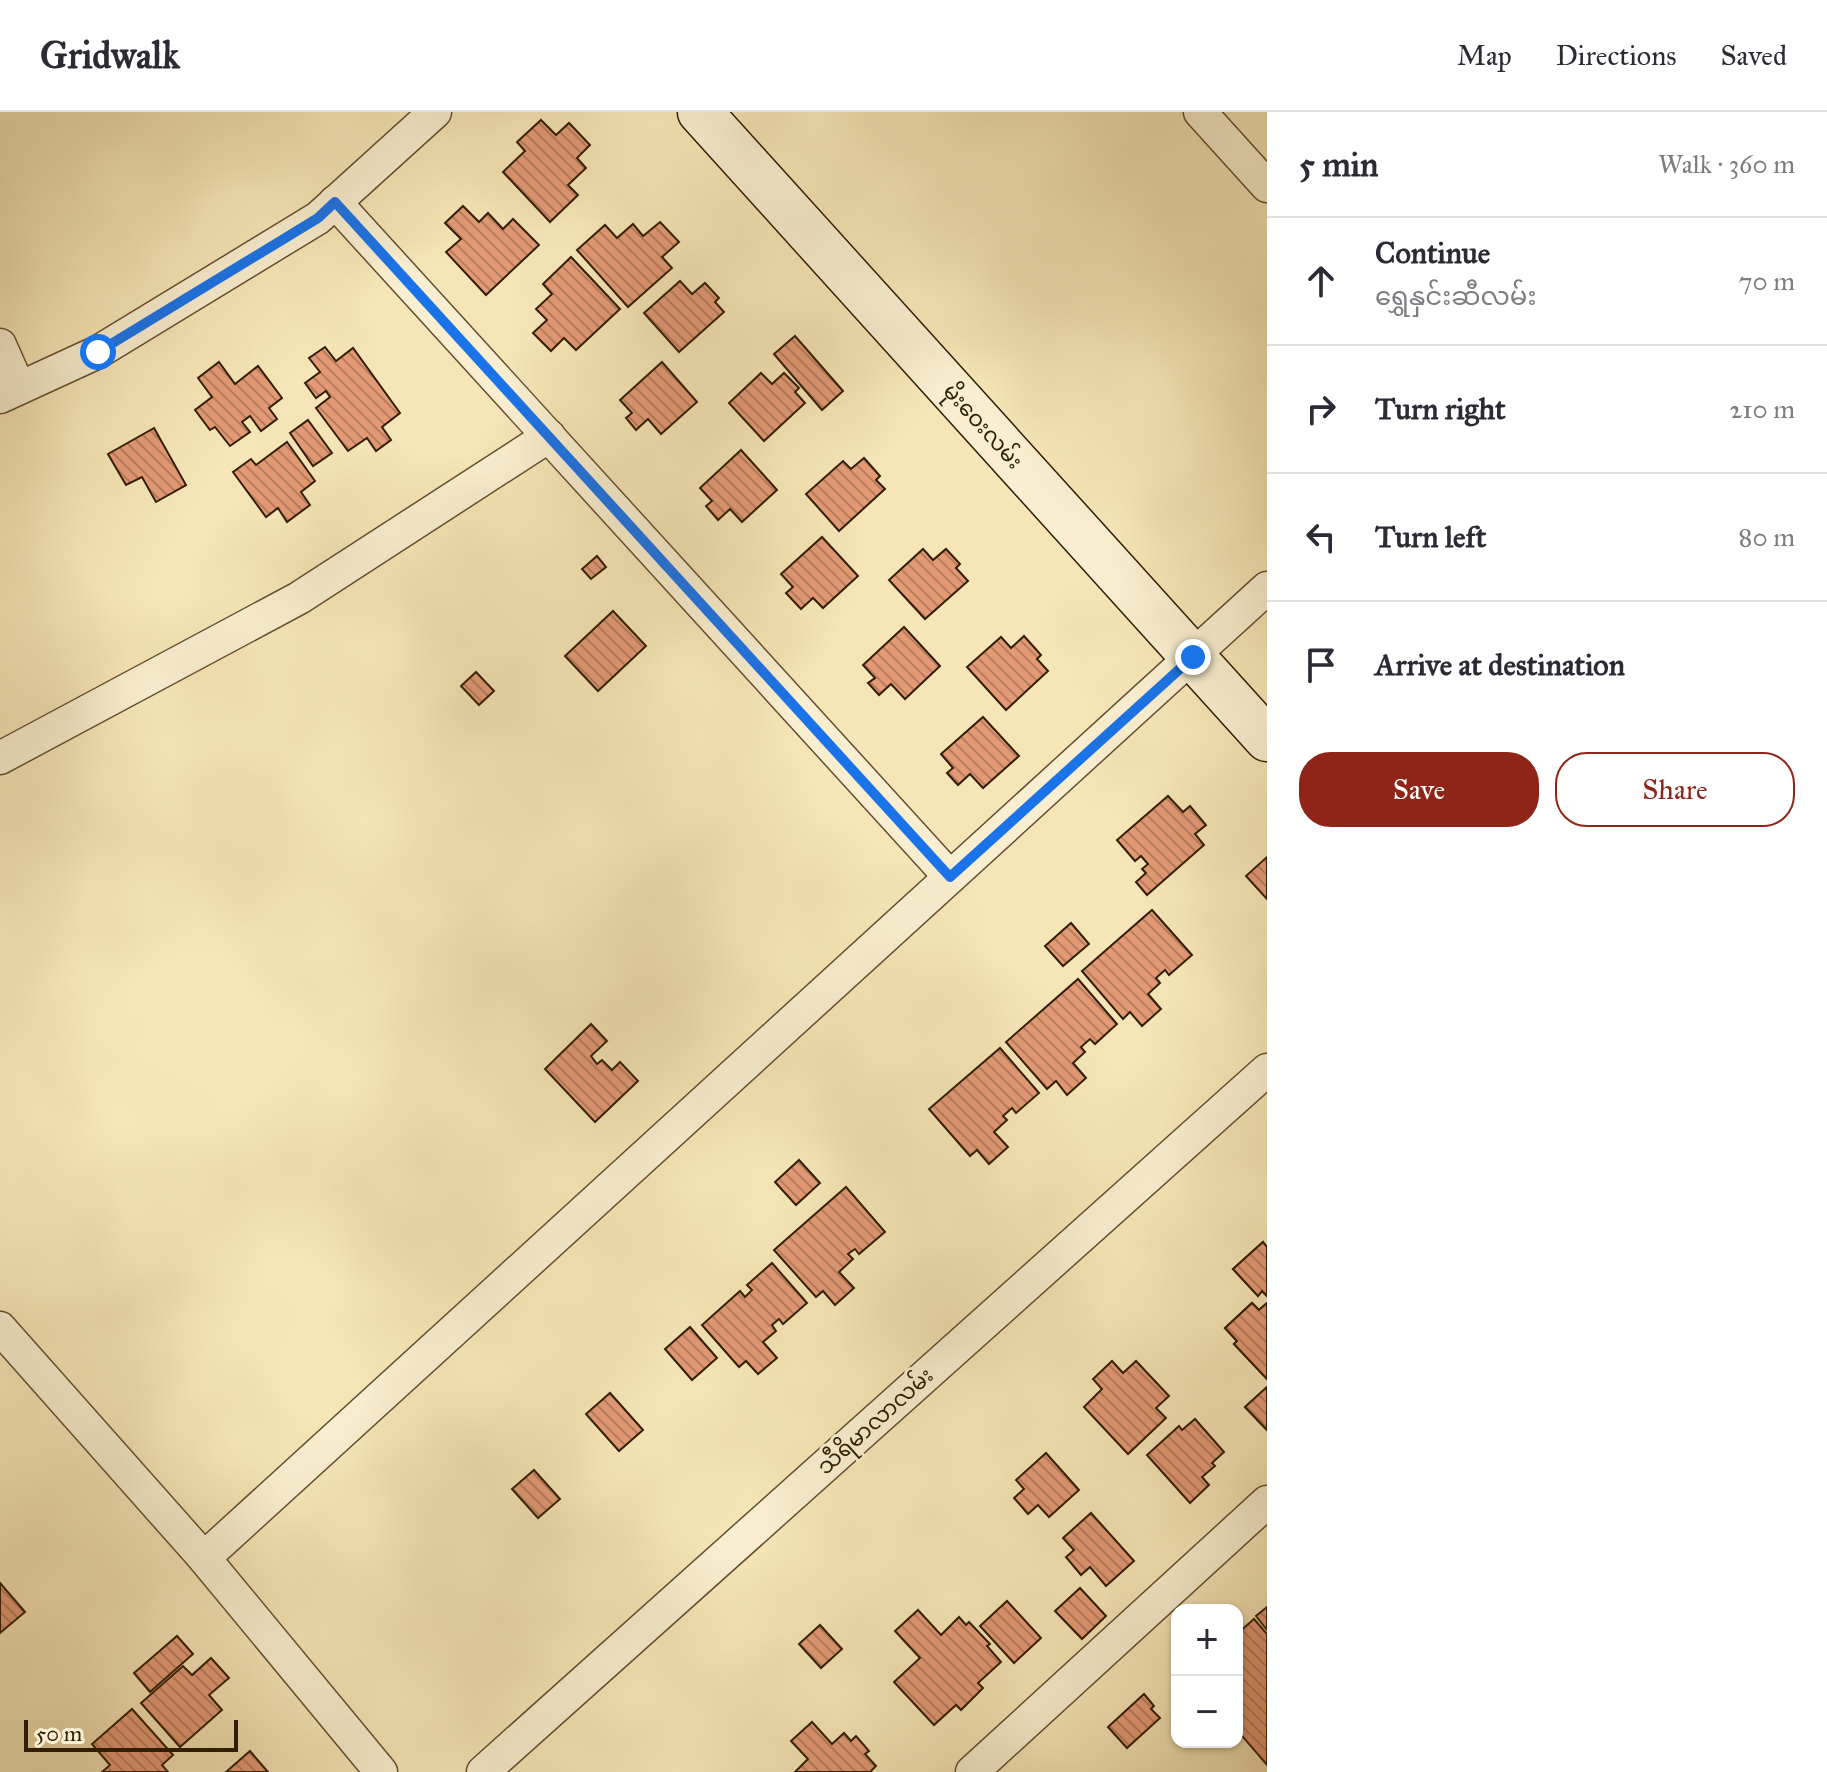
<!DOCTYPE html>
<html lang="en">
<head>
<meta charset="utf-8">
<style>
  body { margin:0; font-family:"IM FELL Great Primer","Noto Sans Myanmar",serif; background:#f7f7f7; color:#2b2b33 }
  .controls { position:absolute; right:24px; bottom:24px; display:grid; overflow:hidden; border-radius:16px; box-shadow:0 2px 6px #0004 }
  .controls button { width:72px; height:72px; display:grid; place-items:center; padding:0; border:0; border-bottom:2px solid #e1e1e2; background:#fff; color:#2b2b33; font:40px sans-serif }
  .scale { position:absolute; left:24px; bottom:20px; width:214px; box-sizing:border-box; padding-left:8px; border:4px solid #321d05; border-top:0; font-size:22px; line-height:28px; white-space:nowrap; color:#321d05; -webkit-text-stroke:6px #f9efd0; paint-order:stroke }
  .stop { position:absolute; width:24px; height:24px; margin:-18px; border:6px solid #1a73e8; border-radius:50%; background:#fff }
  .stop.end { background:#1a73e8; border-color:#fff; box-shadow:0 2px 8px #0008 }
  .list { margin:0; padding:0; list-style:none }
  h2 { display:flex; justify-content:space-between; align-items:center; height:104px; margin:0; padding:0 32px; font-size:34px }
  h2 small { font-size:26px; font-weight:400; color:#7c7c81 }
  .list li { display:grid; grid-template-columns:52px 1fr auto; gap:24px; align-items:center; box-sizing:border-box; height:128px; padding:0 32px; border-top:2px solid #e1e1e2 }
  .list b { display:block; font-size:30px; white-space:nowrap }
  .list p { margin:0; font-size:26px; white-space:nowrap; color:#7c7c81 }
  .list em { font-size:26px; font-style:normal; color:#7c7c81 }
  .actions { display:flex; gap:16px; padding:24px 32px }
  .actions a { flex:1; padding:18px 0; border:2px solid #8f2418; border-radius:32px; text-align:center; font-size:28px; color:#8f2418 }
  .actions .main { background:#8f2418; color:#fff }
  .icon { flex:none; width:44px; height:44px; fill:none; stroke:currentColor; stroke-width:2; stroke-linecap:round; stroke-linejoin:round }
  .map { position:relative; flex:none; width:1267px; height:1660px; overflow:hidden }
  header { display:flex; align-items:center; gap:48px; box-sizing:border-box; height:112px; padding:0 40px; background:#fff; border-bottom:2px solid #e1e1e2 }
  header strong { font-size:38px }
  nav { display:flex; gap:44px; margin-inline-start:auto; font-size:28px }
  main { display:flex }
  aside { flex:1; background:#fff }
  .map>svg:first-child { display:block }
  .building { fill:url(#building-back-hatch); stroke:#321d05; stroke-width:2 }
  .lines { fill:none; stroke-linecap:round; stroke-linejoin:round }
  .street-casing { stroke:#634f32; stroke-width:35 }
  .secondary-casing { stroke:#321d05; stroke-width:47 }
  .street { stroke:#f9efd0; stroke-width:32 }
  .secondary { stroke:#f9efd0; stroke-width:44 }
  .route { stroke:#1a73e8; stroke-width:10 }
  .labels { text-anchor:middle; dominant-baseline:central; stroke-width:6; stroke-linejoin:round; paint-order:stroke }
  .street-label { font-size:22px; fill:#321d05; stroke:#f9efd0 }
</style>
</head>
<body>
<header>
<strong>Gridwalk</strong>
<nav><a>Map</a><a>Directions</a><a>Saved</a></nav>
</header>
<main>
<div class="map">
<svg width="1267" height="1660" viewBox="0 0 1267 1660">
  <defs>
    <pattern id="building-back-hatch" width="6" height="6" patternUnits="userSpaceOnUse" patternTransform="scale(2)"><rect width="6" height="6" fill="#e39a75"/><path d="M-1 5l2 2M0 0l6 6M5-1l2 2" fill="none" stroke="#b97d5e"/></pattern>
  </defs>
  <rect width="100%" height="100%" fill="#f6e6b7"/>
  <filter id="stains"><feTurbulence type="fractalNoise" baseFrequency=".0025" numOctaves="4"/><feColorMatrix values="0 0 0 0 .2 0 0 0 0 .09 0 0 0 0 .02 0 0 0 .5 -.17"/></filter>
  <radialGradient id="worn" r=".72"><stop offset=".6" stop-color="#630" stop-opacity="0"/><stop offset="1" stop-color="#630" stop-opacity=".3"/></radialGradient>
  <g class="building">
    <path d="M541 8 556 23 569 11 590 33 577 46 586 56 568 73 578 83 550 110 503 60 525 39 517 30Z"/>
    <path d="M463 94 479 110 488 101 503 117 513 107 539 133 486 183 446 140 461 127 445 111Z"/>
    <path d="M660 110 679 130 662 145 672 156 628 195 577 138 605 113 617 126 633 112 643 124Z"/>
    <path d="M571 145 620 197 576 238 564 226 551 239 533 221 547 208 536 197 552 182 543 172Z"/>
    <path d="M680 169 692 182 705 171 719 186 715 190 724 200 679 240 644 201Z"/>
    <path d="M795 224 843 279 822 298 774 242Z"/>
    <path d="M325 235 336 249 353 236 400 301 382 315 391 328 376 339 367 326 348 339 316 296 330 285 326 279 316 286 305 271 320 260 309 246Z"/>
    <path d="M219 250 235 272 258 254 282 286 269 296 277 307 261 319 250 304 242 310 250 320 230 334 215 315 210 318 195 298 212 285 198 266Z"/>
    <path d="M662 250 697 290 661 322 648 307 636 318 626 306 632 301 620 288Z"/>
    <path d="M761 261 772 272 784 261 799 276 795 280 805 291 764 329 729 291Z"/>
    <path d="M308 308 332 341 313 354 290 321Z"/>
    <path d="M154 316 186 373 156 390 142 365 126 373 108 342Z"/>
    <path d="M287 330 315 369 301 380 310 393 287 410 278 396 266 405 233 360 251 347 256 353Z"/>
    <path d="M741 338 777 378 742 410 730 397 718 408 706 394 712 389 700 376Z"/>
    <path d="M864 346 880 364 876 368 885 377 839 419 806 382 843 349 851 357Z"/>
    <path d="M822 425 858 464 823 496 813 486 801 497 786 481 793 475 781 462Z"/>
    <path d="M923 437 933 448 946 437 960 452 956 456 968 469 925 507 889 468Z"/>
    <path d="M597 444 606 455 591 467 582 457Z"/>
    <path d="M613 499 646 534 598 579 565 544Z"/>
    <path d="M904 515 940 554 905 587 891 572 879 583 868 571 875 566 863 553Z"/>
    <path d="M1024 524 1041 543 1037 547 1048 559 1006 598 967 555 1001 525 1011 536Z"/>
    <path d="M476 560 494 579 479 593 461 574Z"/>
    <path d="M983 605 1019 644 983 676 970 662 958 673 947 661 953 656 941 642Z"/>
    <path d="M1168 684 1183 700 1190 694 1206 713 1195 722 1204 733 1147 783 1136 770 1146 761 1142 757 1148 752 1141 744 1135 749 1117 728Z"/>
    <path d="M1267 745V787L1246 764Z"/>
    <path d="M1152 798 1192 843 1169 863 1165 858 1156 866 1160 871 1148 882 1161 897 1142 914 1130 900 1123 907 1082 859Z"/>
    <path d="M1071 811 1089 832 1063 854 1045 834Z"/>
    <path d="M1078 867 1117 912 1095 932 1090 927 1081 935 1085 940 1073 951 1086 966 1067 983 1056 969 1047 977 1006 930Z"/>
    <path d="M591 912 607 929 591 944 597 952 602 948 612 958 620 950 638 969 595 1010 545 957Z"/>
    <path d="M1000 936 1039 981 1016 1001 1012 996 1003 1004 1007 1008 994 1020 1008 1035 989 1052 977 1038 970 1044 929 997Z"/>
    <path d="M799 1048 820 1071 796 1093 775 1070Z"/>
    <path d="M846 1075 885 1120 859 1142 855 1137 848 1142 853 1147 839 1160 854 1176 835 1193 823 1179 816 1185 774 1138Z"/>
    <path d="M1263 1130 1267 1135V1184L1262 1179 1258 1184 1233 1157Z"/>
    <path d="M1263 1130 1267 1135V1184L1262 1179 1258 1184 1233 1157Z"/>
    <path d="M772 1151 807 1191 783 1212 779 1207 772 1213 776 1219 763 1230 777 1246 758 1262 746 1249 739 1255 702 1213 740 1179 745 1185 752 1178 747 1173Z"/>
    <path d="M1252 1191 1259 1198 1267 1191V1267L1234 1232 1237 1229 1225 1216Z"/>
    <path d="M1252 1191 1259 1198 1267 1191V1267L1234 1232 1237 1229 1225 1216Z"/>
    <path d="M690 1215 717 1246 692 1268 665 1237Z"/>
    <path d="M1112 1249 1123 1261 1136 1249 1169 1284 1156 1296 1166 1306 1128 1342 1084 1295 1102 1277 1093 1267Z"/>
    <path d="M1267 1275V1318L1245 1295Z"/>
    <path d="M1267 1275V1318L1245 1295Z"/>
    <path d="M610 1281 643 1318 619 1339 586 1302Z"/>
    <path d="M1195 1307 1224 1340 1212 1351 1215 1354 1202 1365 1209 1373 1190 1391 1147 1343 1179 1314 1182 1318Z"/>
    <path d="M1046 1341 1079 1378 1049 1405 1038 1393 1028 1402 1014 1386 1024 1377 1016 1368Z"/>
    <path d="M534 1358 560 1387 538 1406 512 1377Z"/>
    <path d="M1091 1401 1134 1449 1106 1474 1090 1455 1081 1463 1066 1445 1074 1438 1063 1426Z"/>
    <path d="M0 1471 25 1500 0 1521Z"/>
    <path d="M1080 1476 1106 1504 1082 1527 1055 1499Z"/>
    <path d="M1007 1489 1041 1526 1014 1551 980 1514Z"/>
    <path d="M1267 1495V1518L1256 1504Z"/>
    <path d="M918 1498 941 1523 959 1505 966 1513 969 1510 990 1532 987 1534 1001 1550 978 1571 983 1576 961 1598 956 1593 934 1613 894 1570 920 1546 895 1519Z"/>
    <path d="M1254 1507 1267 1522V1653L1237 1618V1522Z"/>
    <path d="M820 1513 842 1537 821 1556 799 1532Z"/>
    <path d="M177 1524 193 1542 150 1580 134 1561Z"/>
    <path d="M211 1546 229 1566 209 1583 222 1598 180 1635 141 1591 183 1554 192 1563Z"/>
    <path d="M1144 1582 1154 1594 1151 1597 1160 1606 1127 1636 1108 1615Z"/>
    <path d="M132 1597 173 1643 162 1653 168 1660H102L110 1653 92 1632Z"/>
    <path d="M812 1610 832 1632 844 1621 851 1629 856 1624 869 1639 865 1642 876 1654 870 1660H795L808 1647 791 1629Z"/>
    <path d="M250 1639 268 1660H226Z"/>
  </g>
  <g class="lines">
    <g class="street-casing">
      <g id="street">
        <path d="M1200 0 1267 74"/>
        <path d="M335 90 950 765"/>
        <path d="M0 233 19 276"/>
        <path d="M0 285 98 240 318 106 435 0"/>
        <path d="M0 646 299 486 549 324"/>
        <path d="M0 1216 204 1446 381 1660"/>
        <path d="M204 1446 1267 476"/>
        <path d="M483 1660 1267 958"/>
        <path d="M972 1660 1267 1390"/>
      </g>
    </g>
    <g class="secondary-casing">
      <path id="secondary" d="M700 0 1267 627"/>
    </g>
    <use href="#street" class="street"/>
    <use href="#secondary" class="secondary"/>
  </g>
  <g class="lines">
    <path class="route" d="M98 240 318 106 335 90 950 765 1193 545"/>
  </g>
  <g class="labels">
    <g class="street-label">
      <text transform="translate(983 314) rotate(48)">မိုးဝေးလမ်း</text>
      <text transform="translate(875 1309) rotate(-42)">သီရိမာလာလမ်း</text>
    </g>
  </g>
  <rect width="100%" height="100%" filter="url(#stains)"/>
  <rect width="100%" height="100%" fill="url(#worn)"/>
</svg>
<div class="controls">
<button>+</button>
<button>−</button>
</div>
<div class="scale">50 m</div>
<div class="stop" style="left:98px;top:240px"></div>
<div class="stop end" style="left:1193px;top:545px"></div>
</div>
<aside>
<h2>5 min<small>Walk · 360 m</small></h2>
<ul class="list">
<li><svg class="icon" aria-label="ahead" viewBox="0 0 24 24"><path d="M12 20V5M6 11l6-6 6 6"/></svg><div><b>Continue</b><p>ရွှေနှင်းဆီလမ်း</p></div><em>70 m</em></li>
<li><svg class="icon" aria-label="right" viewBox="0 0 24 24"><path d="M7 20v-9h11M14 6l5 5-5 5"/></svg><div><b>Turn right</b></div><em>210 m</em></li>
<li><svg class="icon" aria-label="left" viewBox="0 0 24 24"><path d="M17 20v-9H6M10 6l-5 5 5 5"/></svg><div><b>Turn left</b></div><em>80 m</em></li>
<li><svg class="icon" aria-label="arrive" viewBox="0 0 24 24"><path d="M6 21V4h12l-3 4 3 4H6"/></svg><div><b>Arrive at destination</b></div></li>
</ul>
<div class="actions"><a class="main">Save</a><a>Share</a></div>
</aside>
</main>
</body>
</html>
